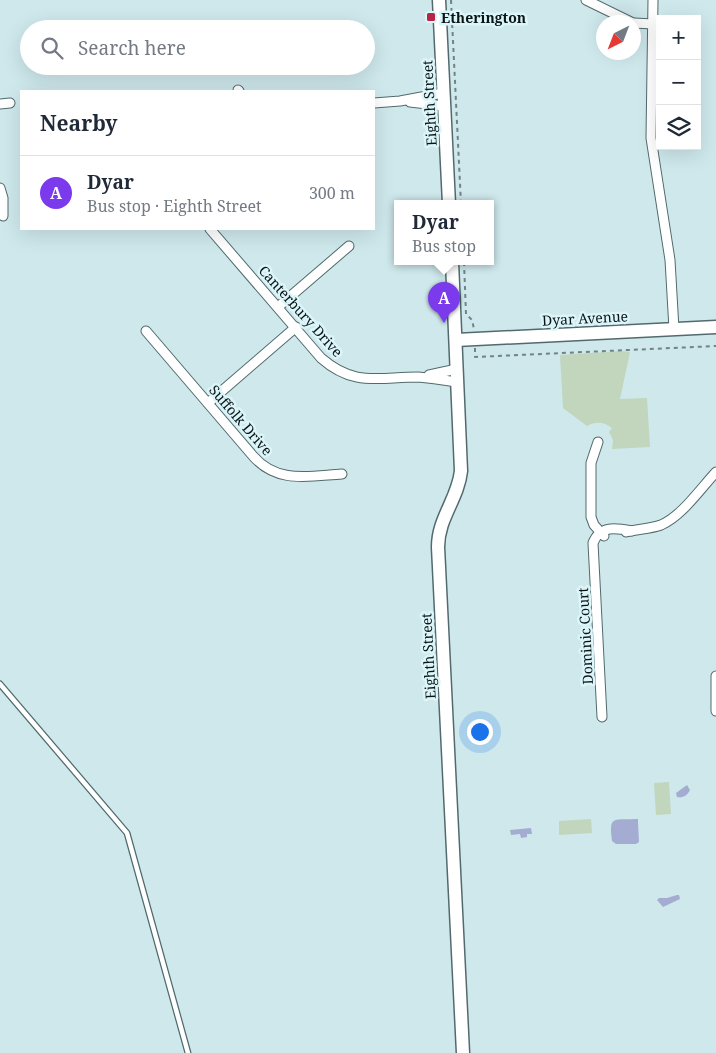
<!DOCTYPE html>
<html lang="en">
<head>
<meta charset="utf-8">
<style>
  body { margin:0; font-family:"Noto Serif",serif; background:#f6f6f7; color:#1f2937 }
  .controls { position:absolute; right:15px; top:15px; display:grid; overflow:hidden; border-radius:0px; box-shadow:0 5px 20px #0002 }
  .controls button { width:45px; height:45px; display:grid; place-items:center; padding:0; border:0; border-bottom:1px solid #e0e1e3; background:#fff; color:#1f2937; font:25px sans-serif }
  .compass { position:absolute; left:596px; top:15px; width:45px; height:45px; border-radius:50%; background:#fff; box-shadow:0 5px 20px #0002; rotate:222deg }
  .you { position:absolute; left:479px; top:731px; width:18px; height:18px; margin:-12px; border:4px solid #fff; border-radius:50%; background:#1a73e8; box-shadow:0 0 0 8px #1a73e833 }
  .badge { display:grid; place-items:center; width:32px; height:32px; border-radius:50%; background:#7c3aed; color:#fff; font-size:16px; font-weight:700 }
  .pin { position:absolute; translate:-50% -41px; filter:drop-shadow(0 1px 2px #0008) }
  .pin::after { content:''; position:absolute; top:26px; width:18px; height:15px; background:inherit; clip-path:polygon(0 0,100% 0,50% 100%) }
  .popup { position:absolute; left:394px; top:200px; width:100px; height:65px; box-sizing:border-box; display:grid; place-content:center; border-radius:0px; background:#fff; filter:drop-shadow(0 1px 4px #0005); font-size:16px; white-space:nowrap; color:#747a83 }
  .popup b { font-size:19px; color:#1f2937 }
  .popup::after { content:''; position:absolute; left:50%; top:100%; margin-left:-10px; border:10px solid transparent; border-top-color:#fff }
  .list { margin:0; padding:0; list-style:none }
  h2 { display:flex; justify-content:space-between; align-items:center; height:65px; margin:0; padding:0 20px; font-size:21px }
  h2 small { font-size:16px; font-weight:400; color:#747a83 }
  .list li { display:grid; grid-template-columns:32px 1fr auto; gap:15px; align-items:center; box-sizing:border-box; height:75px; padding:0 20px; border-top:1px solid #e0e1e3 }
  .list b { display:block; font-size:19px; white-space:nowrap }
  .list p { margin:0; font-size:16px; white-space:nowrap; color:#747a83 }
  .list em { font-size:16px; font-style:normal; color:#747a83 }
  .icon { flex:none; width:28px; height:28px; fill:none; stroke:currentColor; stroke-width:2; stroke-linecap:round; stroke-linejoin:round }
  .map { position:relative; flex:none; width:716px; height:1053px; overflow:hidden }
  .search { position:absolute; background:#fff; box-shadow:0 5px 20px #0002; left:20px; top:20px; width:355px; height:55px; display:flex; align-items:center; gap:12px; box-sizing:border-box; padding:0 18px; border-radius:28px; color:#747a83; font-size:19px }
  .panel { position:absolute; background:#fff; box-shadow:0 5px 20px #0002; left:20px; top:90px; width:355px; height:140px; border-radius:0px }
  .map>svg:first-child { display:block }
  .green { fill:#c1d6bc }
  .water { fill:#a4add1 }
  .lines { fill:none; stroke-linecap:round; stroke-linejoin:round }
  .lane-casing { stroke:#526a6d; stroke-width:7 }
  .street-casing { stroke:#526a6d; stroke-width:11 }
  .secondary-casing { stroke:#526a6d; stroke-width:15 }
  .path { stroke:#718386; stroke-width:2; stroke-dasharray:4 4; stroke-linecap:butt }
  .lane { stroke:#fff; stroke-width:4.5 }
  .street { stroke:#fff; stroke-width:9 }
  .secondary { stroke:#fff; stroke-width:12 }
  .poi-dot { fill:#b62545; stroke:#dbf5f9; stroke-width:2 }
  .labels { text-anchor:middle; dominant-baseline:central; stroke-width:5; stroke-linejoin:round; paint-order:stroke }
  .poi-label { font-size:14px; font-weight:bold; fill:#0b1516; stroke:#dbf5f9; text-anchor:start }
  .street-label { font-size:14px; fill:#0b1516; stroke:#dbf5f9 }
</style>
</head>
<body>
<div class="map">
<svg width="716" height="1053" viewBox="0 0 716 1053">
  <rect width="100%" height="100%" fill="#cee8ec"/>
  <g class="green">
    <path d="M622 351 630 352 620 399 647 398 650 447 612 449 613 440 609 432 612 428C604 422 596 421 587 426L563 408 560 355Z"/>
    <path d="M669 782 671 814 656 815 654 783Z"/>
    <path d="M591 819 592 833 559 835V821Z"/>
  </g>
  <g class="water">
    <path d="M687 785 690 790C687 796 683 798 677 797L676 793Z"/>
    <path d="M635 819H638V822L639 842 636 844H616L612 841C609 816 612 820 635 819Z"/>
    <path d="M531 828 532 834H527V837L521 838 520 834 511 835 510 830Z"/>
    <path d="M677 895H679L680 899 663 907 657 900 659 898H667Z"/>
  </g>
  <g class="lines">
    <g class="lane-casing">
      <path id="lane" d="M0 684 127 833 188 1053"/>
    </g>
    <g class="street-casing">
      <g id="street">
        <path d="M586 0 631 22"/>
        <path d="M653 0 651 138 670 260 674 329"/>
        <path d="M634 23 653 24"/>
        <path d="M238 90 239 91"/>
        <path d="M410 102 444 106"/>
        <path d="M374 103 400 101 443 93"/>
        <path d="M0 104 10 103"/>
        <path d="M0 188 3 198V216"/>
        <path d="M210 229 321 358C354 387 378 377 418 377 431 378 444 380 457 382"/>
        <path d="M278 307 349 246"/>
        <path d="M146 331 253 456C277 484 309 476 342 474"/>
        <path d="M429 375 457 369"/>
        <path d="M208 403 296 327"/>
        <path d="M598 442 591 463V517L594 525 604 536"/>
        <path d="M626 532C638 529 650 529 661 525 682 516 701 488 716 472"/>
        <path d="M716 711V676"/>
        <path d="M602 717 593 543C600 525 616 528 632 531"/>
      </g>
    </g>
    <g class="secondary-casing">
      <g id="secondary">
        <path d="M439 0 449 204"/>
        <path d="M452 262 461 471C458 499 438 518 438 547L463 1053"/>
        <path d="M456 340 716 327"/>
      </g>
    </g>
    <g class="path">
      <path d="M451 0 461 204"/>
      <path d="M464 262 466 314 472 320 474 329"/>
      <path d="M475 348V357L716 346"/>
    </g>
    <use href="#lane" class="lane"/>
    <use href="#street" class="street"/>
    <use href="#secondary" class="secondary"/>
  </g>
  <rect class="poi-dot" x="426" y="12" width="10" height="10" rx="2.5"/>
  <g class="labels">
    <g class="poi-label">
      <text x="441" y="17">Etherington</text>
    </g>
    <g class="street-label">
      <text transform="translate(429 103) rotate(-93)">Eighth Street</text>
      <text transform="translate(301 311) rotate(48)">Canterbury Drive</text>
      <text transform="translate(585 318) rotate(-3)">Dyar Avenue</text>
      <text transform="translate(241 420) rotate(49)">Suffolk Drive</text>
      <text transform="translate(585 636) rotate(-93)">Dominic Court</text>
      <text transform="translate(428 656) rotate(-93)">Eighth Street</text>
    </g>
  </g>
</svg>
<div class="controls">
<button>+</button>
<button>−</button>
<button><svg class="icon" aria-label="layers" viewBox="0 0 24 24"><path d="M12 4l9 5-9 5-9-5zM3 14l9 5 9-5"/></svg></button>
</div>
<svg class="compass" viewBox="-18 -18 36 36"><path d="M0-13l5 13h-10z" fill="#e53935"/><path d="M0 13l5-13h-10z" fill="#747a83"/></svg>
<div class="you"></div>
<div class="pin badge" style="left:444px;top:323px">A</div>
<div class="popup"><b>Dyar</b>Bus stop</div>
<div class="search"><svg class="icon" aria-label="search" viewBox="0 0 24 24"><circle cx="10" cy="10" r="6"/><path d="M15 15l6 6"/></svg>Search here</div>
<section class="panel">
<h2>Nearby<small></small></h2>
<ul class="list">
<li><span class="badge">A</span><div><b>Dyar</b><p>Bus stop · Eighth Street</p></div><em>300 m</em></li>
</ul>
</section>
</div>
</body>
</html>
